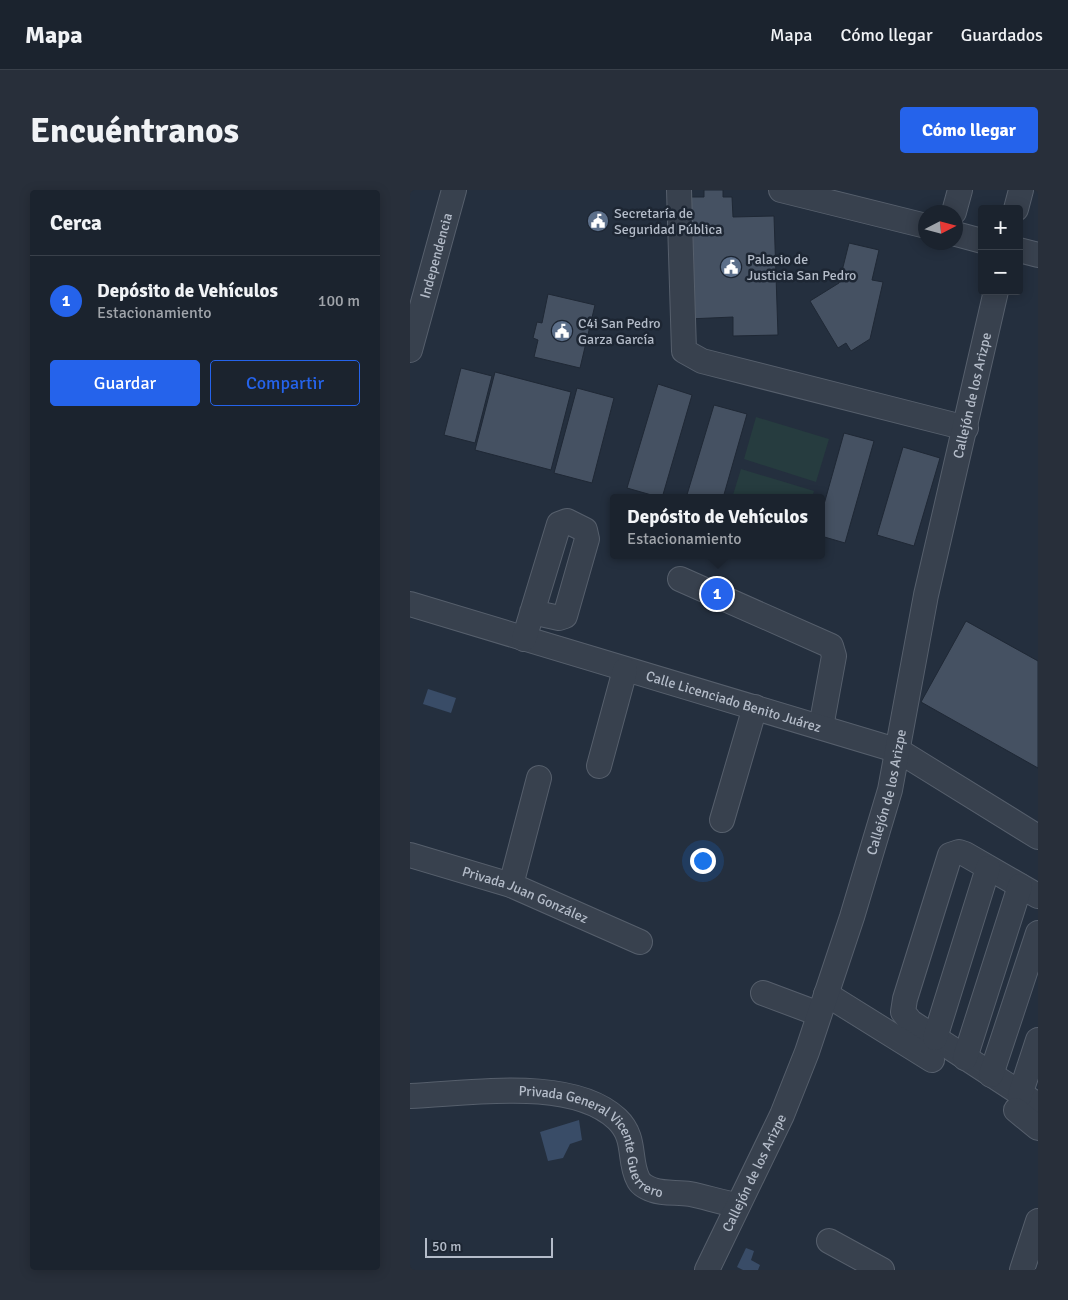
<!DOCTYPE html>
<html lang="es">
<head>
<meta charset="utf-8">
<style>
  body { margin:0; font-family:Signika,sans-serif; background:#282f3a; color:#f1f3f6 }
  .controls { position:absolute; right:15px; top:15px; display:grid; overflow:hidden; border-radius:5px; box-shadow:0 2px 12px #0003 }
  .controls button { width:45px; height:45px; display:grid; place-items:center; padding:0; border:0; border-bottom:1px solid #39404a; background:#1b232e; color:#f1f3f6; font:25px sans-serif }
  .compass { position:absolute; left:508px; top:15px; width:45px; height:45px; border-radius:50%; background:#1b232e; box-shadow:0 2px 12px #0003; rotate:84deg }
  .scale { position:absolute; left:15px; bottom:12px; width:128px; box-sizing:border-box; padding-left:5px; border:2px solid #b4bcc9; border-top:0; font-size:14px; line-height:18px; white-space:nowrap; color:#b4bcc9; -webkit-text-stroke:4px #1d2633; paint-order:stroke }
  .you { position:absolute; left:292px; top:670px; width:18px; height:18px; margin:-12px; border:4px solid #fff; border-radius:50%; background:#1a73e8; box-shadow:0 0 0 8px #1a73e833 }
  .badge { display:grid; place-items:center; width:32px; height:32px; border-radius:50%; background:#2563eb; color:#fff; font-size:16px; font-weight:700 }
  .pin { position:absolute; translate:-50% -50%; border:2px solid #fff; box-shadow:0 1px 5px #0006 }
  .popup { position:absolute; left:200px; top:304px; width:215px; height:65px; box-sizing:border-box; display:grid; place-content:center; border-radius:5px; background:#1b232e; filter:drop-shadow(0 1px 4px #0005); font-size:16px; white-space:nowrap; color:#a0a4aa }
  .popup b { font-size:19px; color:#f1f3f6 }
  .popup::after { content:''; position:absolute; left:50%; top:100%; margin-left:-10px; border:10px solid transparent; border-top-color:#1b232e }
  .list { margin:0; padding:0; list-style:none }
  h2 { display:flex; justify-content:space-between; align-items:center; height:65px; margin:0; padding:0 20px; font-size:21px }
  h2 small { font-size:16px; font-weight:400; color:#a0a4aa }
  .list li { display:grid; grid-template-columns:32px 1fr auto; gap:15px; align-items:center; box-sizing:border-box; height:90px; padding:0 20px; border-top:1px solid #39404a }
  .list b { display:block; font-size:19px; white-space:nowrap }
  .list p { margin:0; font-size:16px; white-space:nowrap; color:#a0a4aa }
  .list em { font-size:16px; font-style:normal; color:#a0a4aa }
  .actions { display:flex; gap:10px; padding:15px 20px }
  .actions a { flex:1; padding:11px 0; border:1px solid #2563eb; border-radius:5px; text-align:center; font-size:18px; color:#2563eb }
  .actions .main { background:#2563eb; color:#fff }
  .map { position:relative; flex:none; width:628px; height:1080px; overflow:hidden; border-radius:5px }
  header { display:flex; align-items:center; gap:30px; box-sizing:border-box; height:70px; padding:0 25px; background:#1b232e; border-bottom:1px solid #39404a }
  header strong { font-size:24px }
  nav { display:flex; gap:28px; margin-inline-start:auto; font-size:18px }
  .intro { display:flex; align-items:center; justify-content:space-between; box-sizing:border-box; height:120px; padding:0 30px }
  h1 { margin:0; font-size:35px }
  .button { padding:12px 22px; border-radius:5px; background:#2563eb; color:#fff; font-size:18px; font-weight:700 }
  main { display:flex; gap:30px; padding:0 30px }
  aside { flex:1; background:#1b232e; border-radius:5px; box-shadow:0 2px 12px #0003 }
  .map>svg:first-child { display:block }
  .green { fill:#263c3f }
  .water { fill:#394c67 }
  .building { fill:#455162; stroke:#1f2835 }
  .lines { fill:none; stroke-linecap:round; stroke-linejoin:round }
  .minor-casing { stroke:#565f6c; stroke-width:26 }
  .minor { stroke:#38414e; stroke-width:24 }
  .labels { text-anchor:middle; dominant-baseline:central; stroke-width:5; stroke-linejoin:round; paint-order:stroke }
  .poi-label { font-size:14px; fill:#b4bcc9; stroke:#1d2633; text-anchor:start }
  .street-label { font-size:14px; fill:#b4bcc9; stroke:#1d2633 }
</style>
</head>
<body>
<header>
<strong>Mapa</strong>
<nav><a>Mapa</a><a>Cómo llegar</a><a>Guardados</a></nav>
</header>
<div class="intro"><h1>Encuéntranos</h1><a class="button">Cómo llegar</a></div>
<main>
<aside>
<h2>Cerca<small></small></h2>
<ul class="list">
<li><span class="badge">1</span><div><b>Depósito de Vehículos</b><p>Estacionamiento</p></div><em>100 m</em></li>
</ul>
<div class="actions"><a class="main">Guardar</a><a>Compartir</a></div>
</aside>
<div class="map">
<svg width="628" height="1080" viewBox="0 0 628 1080">
  <rect width="100%" height="100%" fill="#242f3e"/>
  <g class="green">
    <path d="M346 227 419 249 406 292 334 269Z"/>
    <path d="M331 279 404 301 402 308H322Z"/>
  </g>
  <g class="water">
    <path d="M18 499 46 508 41 523 13 514Z"/>
    <path d="M169 930 172 950 160 954 153 968 138 971 130 942Z"/>
    <path d="M336 1058 344 1061 341 1070 350 1075 348 1080H333L327 1077Z"/>
  </g>
  <g class="building">
    <path d="M294 0H313V7H322L323 27 364 26 368 145 323 146V127L278 129 275 7H294Z"/>
    <path d="M439 53 469 60 462 90 473 92 460 149 441 161 436 153 428 158 400 111 429 93Z"/>
    <path d="M138 104 185 115 170 178 124 167 128 150 123 148 127 132 132 133Z"/>
    <path d="M51 178 82 186 65 253 34 245Z"/>
    <path d="M85 182 161 202 141 280 65 260Z"/>
    <path d="M248 194 282 205 252 308 217 298Z"/>
    <path d="M167 198 204 208 182 293 144 283Z"/>
    <path d="M304 215 337 224 313 308H276Z"/>
    <path d="M434 243 464 251 435 353 411 346V325Z"/>
    <path d="M493 257 530 268 504 356 467 345Z"/>
    <path d="M556 431 628 471V578L511 512Z"/>
  </g>
  <g class="lines">
    <g class="minor-casing">
      <g id="minor">
        <path d="M269 0 274 161 292 171 556 238"/>
        <path d="M371 0 516 36"/>
        <path d="M606 19 611 0"/>
        <path d="M544 22 550 0"/>
        <path d="M546 44 572 51"/>
        <path d="M609 60 628 65"/>
        <path id="s1" d="M0 160 44 0"/>
        <path d="M270 389 421 456 424 466 411 537"/>
        <path id="s2" d="M0 414 489 561 628 647"/>
        <path d="M114 449 149 334 157 331 175 340 177 349 155 426 149 428 122 422"/>
        <path d="M189 576 215 480"/>
        <path d="M312 630 345 517"/>
        <path id="s3" d="M0 665 101 695 230 752"/>
        <path d="M101 695 129 588"/>
        <path d="M628 706 555 664 549 662 540 665 495 809 493 822 501 832 628 915"/>
        <path d="M353 803 409 824"/>
        <path d="M416 804 522 870"/>
        <path d="M525 848 578 678"/>
        <path d="M555 868 610 696"/>
        <path d="M581 885 628 743"/>
        <path d="M610 905 628 850"/>
        <path id="s4" d="M0 906C58 904 161 886 207 929 227 948 218 970 228 989 230 994 237 998 243 1000 254 1004 268 1002 280 1004 296 1007 312 1013 328 1015"/>
        <path d="M606 920 628 938"/>
        <path d="M419 1051 472 1080"/>
        <path id="s5" d="M297 1080 372 925 397 862 442 727 480 600 516 405 586 101"/>
        <path d="M612 1080 628 1031"/>
      </g>
    </g>
    <use href="#minor" class="minor"/>
  </g>
  <defs>
    <g id="civic-disc" transform="scale(1.125)"><circle r="9.5" fill="#5c6f8a" stroke="#1d2633"/><path d="M-.6-6.5H3V-4.5H.6V-3L4-1V1h2V6H-6V1h2V-1L-.6-3ZM-1.2 2.5V6h2.4V2.5Z" fill="#fff"/></g>
  </defs>
  <g fill-rule="evenodd">
    <use href="#civic-disc" x="188" y="31"/>
    <use href="#civic-disc" x="321" y="77"/>
    <use href="#civic-disc" x="152" y="141"/>
  </g>
  <g class="labels">
    <g class="poi-label">
      <text x="204" y="23">Secretaría de<tspan x="204" dy="16">Seguridad Pública</tspan></text>
      <text x="337" y="69">Palacio de<tspan x="337" dy="16">Justicia San Pedro</tspan></text>
      <text x="168" y="133">C4i San Pedro<tspan x="168" dy="16">Garza García</tspan></text>
    </g>
    <g class="street-label">
      <text stroke="none"><textPath href="#s1" startOffset="98">Independencia</textPath></text>
      <text stroke="none"><textPath href="#s5" startOffset="918">Callejón de los Arizpe</textPath></text>
      <text stroke="none"><textPath href="#s2" startOffset="338">Calle Licenciado Benito Juárez</textPath></text>
      <text stroke="none"><textPath href="#s5" startOffset="512">Callejón de los Arizpe</textPath></text>
      <text stroke="none"><textPath href="#s3" startOffset="122">Privada Juan González</textPath></text>
      <text stroke="none"><textPath href="#s4" startOffset="208">Privada General Vicente Guerrero</textPath></text>
      <text stroke="none"><textPath href="#s5" startOffset="108">Callejón de los Arizpe</textPath></text>
    </g>
  </g>
</svg>
<div class="controls">
<button>+</button>
<button>−</button>
</div>
<svg class="compass" viewBox="-18 -18 36 36"><path d="M0-13l5 13h-10z" fill="#e53935"/><path d="M0 13l5-13h-10z" fill="#a0a4aa"/></svg>
<div class="scale">50 m</div>
<div class="you"></div>
<div class="pin badge" style="left:307px;top:404px">1</div>
<div class="popup"><b>Depósito de Vehículos</b>Estacionamiento</div>
</div>
</main>
</body>
</html>
